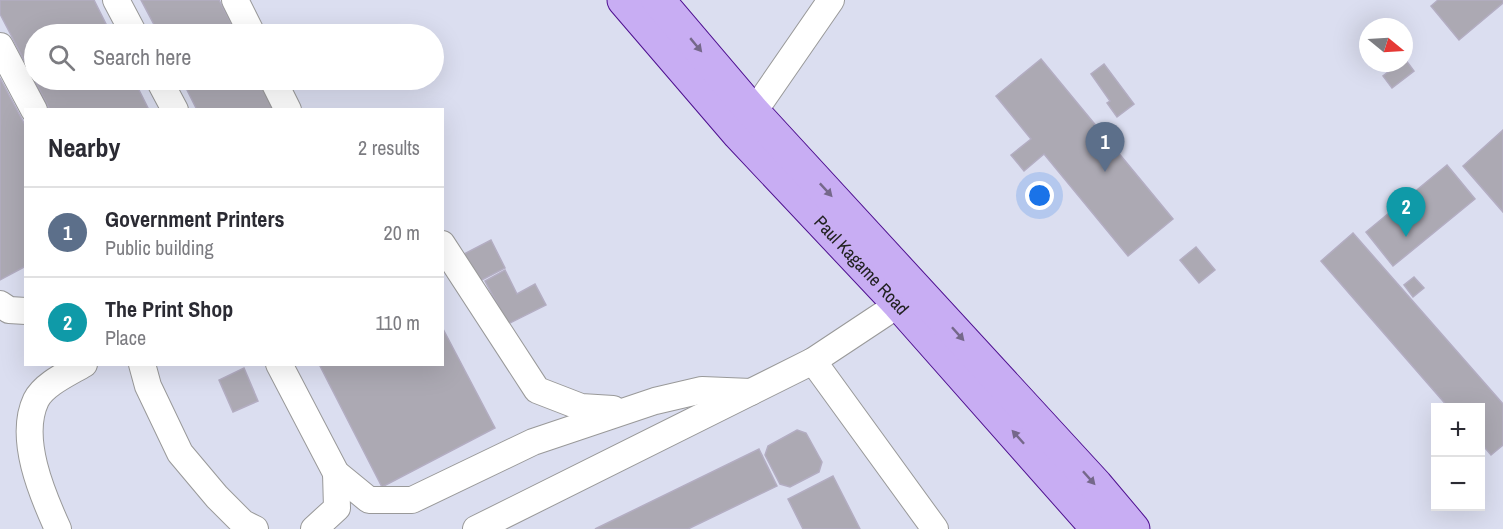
<!DOCTYPE html>
<html lang="en">
<head>
<meta charset="utf-8">
<style>
  body { margin:0; font-family:"Archivo Narrow",sans-serif; background:#f2f2f3; color:#2b2b33 }
  .controls { position:absolute; right:18px; bottom:18px; display:grid; overflow:hidden; border-radius:0px; box-shadow:0 6px 24px #0002 }
  .controls button { width:54px; height:54px; display:grid; place-items:center; padding:0; border:0; border-bottom:2px solid #e1e1e2; background:#fff; color:#2b2b33; font:30px sans-serif }
  .compass { position:absolute; left:1359px; top:18px; width:54px; height:54px; border-radius:50%; background:#fff; box-shadow:0 6px 24px #0002; rotate:108deg }
  .you { position:absolute; left:1040px; top:196px; width:21px; height:21px; margin:-15px; border:4px solid #fff; border-radius:50%; background:#1a73e8; box-shadow:0 0 0 9px #1a73e833 }
  .badge { display:grid; place-items:center; width:39px; height:39px; border-radius:50%; background:#7c3aed; color:#fff; font-size:20px; font-weight:700 }
  .pin { position:absolute; translate:-50% -50px; filter:drop-shadow(0 2px 3px #0008) }
  .pin::after { content:''; position:absolute; top:32px; width:21px; height:18px; background:inherit; clip-path:polygon(0 0,100% 0,50% 100%) }
  .list { margin:0; padding:0; list-style:none }
  h2 { display:flex; justify-content:space-between; align-items:center; height:78px; margin:0; padding:0 24px; font-size:26px }
  h2 small { font-size:20px; font-weight:400; color:#7c7c81 }
  .list li { display:grid; grid-template-columns:39px 1fr auto; gap:18px; align-items:center; box-sizing:border-box; height:90px; padding:0 24px; border-top:2px solid #e1e1e2 }
  .list b { display:block; font-size:22px; white-space:nowrap }
  .list p { margin:0; font-size:20px; white-space:nowrap; color:#7c7c81 }
  .list em { font-size:20px; font-style:normal; color:#7c7c81 }
  .icon { flex:none; width:33px; height:33px; fill:none; stroke:currentColor; stroke-width:2; stroke-linecap:round; stroke-linejoin:round }
  .map { position:relative; flex:none; width:1503px; height:529px; overflow:hidden }
  .search { position:absolute; background:#fff; box-shadow:0 6px 24px #0002; left:24px; top:24px; width:420px; height:66px; display:flex; align-items:center; gap:15px; box-sizing:border-box; padding:0 21px; border-radius:33px; color:#7c7c81; font-size:22px }
  .panel { position:absolute; background:#fff; box-shadow:0 6px 24px #0002; left:24px; top:108px; width:420px; height:258px; border-radius:0px }
  .map>svg:first-child { display:block }
  .commercial { fill:#dbdef0; fill-rule:evenodd }
  .building { fill:#aca9b3; stroke:#b3adc2; stroke-width:1.5 }
  .lines { fill:none; stroke-linecap:round; stroke-linejoin:round }
  .minor-casing { stroke:#999; stroke-width:28 }
  .major-casing { stroke:#4e1090; stroke-width:35 }
  .minor { stroke:#fff; stroke-width:26 }
  .major { stroke:#c8adf3; stroke-width:33 }
  .oneway { fill:#75688a }
  .labels { text-anchor:middle; dominant-baseline:central; stroke-width:4.5; stroke-linejoin:round; paint-order:stroke }
  .street-label { font-size:18px; fill:#222; stroke:#fff }
</style>
</head>
<body>
<div class="map">
<svg width="1503" height="529" viewBox="0 0 1503 529">
  <rect width="100%" height="100%" fill="#edeaf1"/>
  <path class="commercial" d="M0 0H1503V529H0ZM1368 27H1404V63H1368ZM34 34H434V80H34ZM26 110H442V364H26ZM1436 408H1480V506H1436Z"/>
  <g class="building">
    <path d="M0 0H94L111 34H34V80H134L149 110H50L0 14Z"/>
    <path d="M141 0H219L237 34H159Z"/>
    <path d="M1438 0H1503V3L1459 40 1431 6Z"/>
    <path d="M1041 59 1173 219 1128 256 1044 154 1024 171 1011 155 1031 139 996 96Z"/>
    <path d="M1405 59 1414 71 1392 88 1383 76 1400 63H1404Z"/>
    <path d="M1104 64 1134 104 1117 117 1107 103 1110 101 1091 74Z"/>
    <path d="M0 78 26 127V266L0 280Z"/>
    <path d="M182 80H260L276 110H197Z"/>
    <path d="M1503 130V212L1463 166Z"/>
    <path d="M1447 165 1475 199 1393 266 1366 232Z"/>
    <path d="M1353 233 1503 404V445L1491 455 1480 442V408H1449L1321 261Z"/>
    <path d="M491 240 505 268 476 283 462 255Z"/>
    <path d="M1196 247 1215 270 1199 283 1180 260Z"/>
    <path d="M505 270 517 294 535 284 546 305 508 324 485 281Z"/>
    <path d="M1414 277 1424 288 1413 297 1404 285Z"/>
    <path d="M442 327 495 428 382 487 319 364H442Z"/>
    <path d="M244 368 258 401 233 412 219 380Z"/>
    <path d="M797 430 806 433 822 462 819 472 790 487 780 484 765 455 768 446Z"/>
    <path d="M759 449 777 486 688 529H595Z"/>
    <path d="M833 476 860 529H803L788 499Z"/>
  </g>
  <g class="lines">
    <g class="minor-casing">
      <g id="minor">
        <path d="M116 0 134 34"/>
        <path d="M235 0 252 34"/>
        <path d="M0 46 34 110"/>
        <path d="M159 80 175 110"/>
        <path d="M273 80 288 110"/>
        <path d="M744 126 831 0"/>
        <path d="M442 244 537 390 581 407 613 409"/>
        <path d="M0 304 9 310 26 311"/>
        <path d="M813 361 935 529"/>
        <path d="M142 364 148 386 180 453 217 497 243 523 255 529"/>
        <path d="M279 364 336 473 369 500H412L533 442 655 401 702 390 751 392"/>
        <path d="M58 529C42 494 18 438 36 400 44 384 69 373 84 364"/>
        <path d="M314 529 337 508 336 473"/>
        <path d="M476 529 813 361 899 304 913 293"/>
      </g>
    </g>
    <g class="major-casing">
      <g id="major">
        <path id="s1" d="M624 0 739 134 899 304 1098 529"/>
        <path d="M658 0 754 113 1096 485 1133 529"/>
      </g>
    </g>
    <use href="#minor" class="minor"/>
    <use href="#major" class="major"/>
  </g>
  <defs><path id="oneway-solid" d="M-6-.8H1V-3.2L6.5 0L1 3.2V.8H-6Z" transform="scale(1.5)"/></defs>
  <g class="oneway">
    <use href="#oneway-solid" transform="translate(696 45) rotate(50)"/>
    <use href="#oneway-solid" transform="translate(826 190) rotate(47)"/>
    <use href="#oneway-solid" transform="translate(958 334) rotate(48)"/>
    <use href="#oneway-solid" transform="translate(1018 437) rotate(-132)"/>
    <use href="#oneway-solid" transform="translate(1089 478) rotate(48)"/>
  </g>
  <g class="labels">
    <g class="street-label">
      <text stroke="none"><textPath href="#s1" startOffset="356">Paul Kagame Road</textPath></text>
    </g>
  </g>
</svg>
<div class="controls">
<button>+</button>
<button>−</button>
</div>
<svg class="compass" viewBox="-18 -18 36 36"><path d="M0-13l5 13h-10z" fill="#e53935"/><path d="M0 13l5-13h-10z" fill="#7c7c81"/></svg>
<div class="you"></div>
<div class="pin badge" style="left:1105px;top:172px;background:#5c6f8a">1</div>
<div class="pin badge" style="left:1406px;top:237px;background:#0f9aa8">2</div>
<div class="search"><svg class="icon" aria-label="search" viewBox="0 0 24 24"><circle cx="10" cy="10" r="6"/><path d="M15 15l6 6"/></svg>Search here</div>
<section class="panel">
<h2>Nearby<small>2 results</small></h2>
<ul class="list">
<li><span class="badge" style="background:#5c6f8a">1</span><div><b>Government Printers</b><p>Public building</p></div><em>20 m</em></li>
<li><span class="badge" style="background:#0f9aa8">2</span><div><b>The Print Shop</b><p>Place</p></div><em>110 m</em></li>
</ul>
</section>
</div>
</body>
</html>
